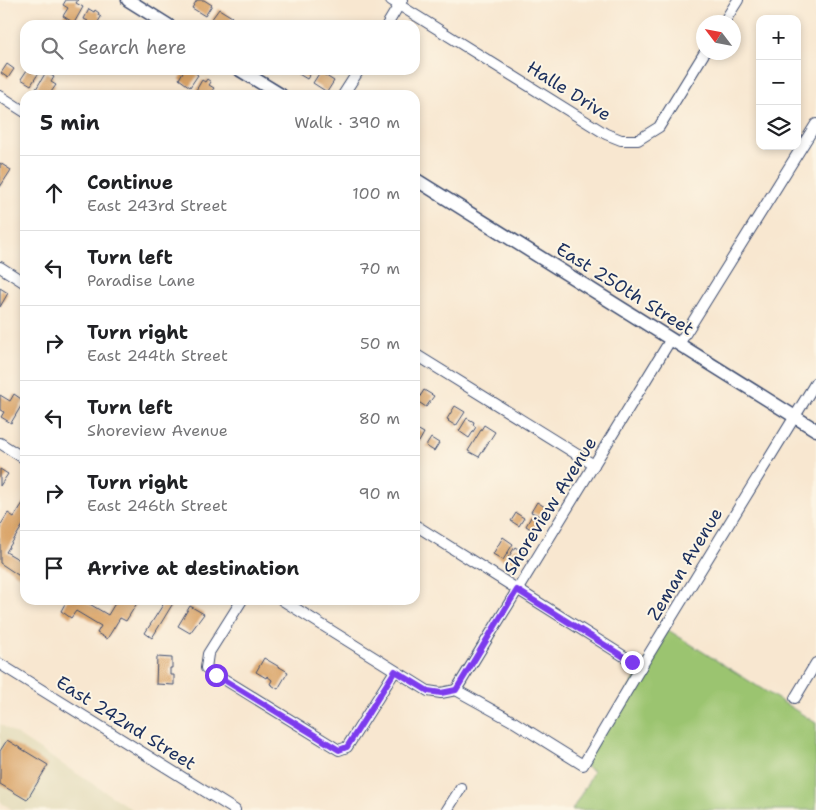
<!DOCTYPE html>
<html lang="en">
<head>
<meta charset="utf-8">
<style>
  body { margin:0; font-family:"Shantell Sans",sans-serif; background:#f6f6f6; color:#202124 }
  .controls { position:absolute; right:15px; top:15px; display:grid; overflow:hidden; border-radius:10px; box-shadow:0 2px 8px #0003 }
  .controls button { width:45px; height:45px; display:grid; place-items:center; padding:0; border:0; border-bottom:1px solid #e0e0e0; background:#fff; color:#202124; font:25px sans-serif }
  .compass { position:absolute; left:696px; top:15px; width:45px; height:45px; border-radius:50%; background:#fff; box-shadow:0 2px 8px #0003; rotate:302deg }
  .stop { position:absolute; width:15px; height:15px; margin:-11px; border:4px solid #7c3aed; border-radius:50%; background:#fff }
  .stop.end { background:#7c3aed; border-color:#fff; box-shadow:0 1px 5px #0008 }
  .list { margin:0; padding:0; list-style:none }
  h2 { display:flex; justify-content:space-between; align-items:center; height:65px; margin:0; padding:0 20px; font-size:21px }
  h2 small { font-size:16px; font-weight:400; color:#757577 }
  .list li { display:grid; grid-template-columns:32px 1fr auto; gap:15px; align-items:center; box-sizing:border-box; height:75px; padding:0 20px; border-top:1px solid #e0e0e0 }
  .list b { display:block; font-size:19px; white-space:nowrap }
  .list p { margin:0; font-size:16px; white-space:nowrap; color:#757577 }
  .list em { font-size:16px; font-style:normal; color:#757577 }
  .icon { flex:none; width:28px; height:28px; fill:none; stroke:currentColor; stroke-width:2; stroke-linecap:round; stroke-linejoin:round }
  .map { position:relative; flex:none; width:816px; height:810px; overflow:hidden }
  .search { position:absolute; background:#fff; box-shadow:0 2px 8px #0003; left:20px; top:20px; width:400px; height:55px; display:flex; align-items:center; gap:12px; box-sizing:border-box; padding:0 18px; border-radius:15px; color:#757577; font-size:19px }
  .panel { position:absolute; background:#fff; box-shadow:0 2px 8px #0003; left:20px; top:90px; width:400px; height:515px; border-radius:15px }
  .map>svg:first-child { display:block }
  .built { fill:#e3dbba }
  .green { fill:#9bc470; stroke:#5b7a67 }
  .building { fill:#d79d5d }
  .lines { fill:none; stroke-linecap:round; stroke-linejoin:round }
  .minor-casing { stroke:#3c4b6f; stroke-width:12 }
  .tertiary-casing { stroke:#3c4b6f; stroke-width:15 }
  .minor { stroke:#fff; stroke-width:10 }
  .tertiary { stroke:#fff; stroke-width:12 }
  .route { stroke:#7c3aed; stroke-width:6 }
  .labels { text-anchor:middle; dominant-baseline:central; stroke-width:4; stroke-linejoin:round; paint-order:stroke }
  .street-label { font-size:18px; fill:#1b2f5e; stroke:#fcf5e5 }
</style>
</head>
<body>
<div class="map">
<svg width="816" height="810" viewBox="0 0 816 810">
  <rect width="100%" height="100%" fill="#fcf5e5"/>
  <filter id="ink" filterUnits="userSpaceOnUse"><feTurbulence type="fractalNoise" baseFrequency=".02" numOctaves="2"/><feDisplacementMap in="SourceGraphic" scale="10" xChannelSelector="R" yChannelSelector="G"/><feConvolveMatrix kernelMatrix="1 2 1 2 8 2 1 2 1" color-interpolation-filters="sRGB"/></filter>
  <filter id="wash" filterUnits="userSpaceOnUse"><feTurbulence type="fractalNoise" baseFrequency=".0096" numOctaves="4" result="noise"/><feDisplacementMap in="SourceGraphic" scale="20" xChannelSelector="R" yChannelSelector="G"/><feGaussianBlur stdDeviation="1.12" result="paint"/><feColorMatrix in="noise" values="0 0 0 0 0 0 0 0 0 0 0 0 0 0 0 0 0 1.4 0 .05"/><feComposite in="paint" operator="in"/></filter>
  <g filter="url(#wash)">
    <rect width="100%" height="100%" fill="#f8e7d0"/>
    <path class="built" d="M0 724 133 810H13L0 802Z"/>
    <path class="green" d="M665 628 816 723V810H572L588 782 593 771 583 765Z"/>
    <g id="blocks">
      <g class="building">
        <path d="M66 0H78L76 3 83 7 74 23 63 16 68 8 63 5Z"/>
        <path d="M197 0H204L212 5 205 16 192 8Z"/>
        <path d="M89 9 94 12 95 10 99 13 98 15 101 17 96 25 92 24 89 25 87 24 88 21 84 19Z"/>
        <path d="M219 9 232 17 228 25H220L211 20Z"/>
        <path d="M7 64 14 69 8 78 1 73Z"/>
        <path d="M27 70H32L38 74 31 85 21 79Z"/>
        <path d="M184 70H191L198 75 190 87 179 79Z"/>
        <path d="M292 70H313L307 79Z"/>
        <path d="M46 72 54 77 51 82 56 85 49 95 44 94 38 95 35 93 37 90 36 89Z"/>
        <path d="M320 72 334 81 327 92 313 83Z"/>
        <path d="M207 79 211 82 209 85 214 88 209 95H200L195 92 202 80 205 82Z"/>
        <path d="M0 163 11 170 0 187Z"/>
        <path d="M0 288 8 293 0 307Z"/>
        <path d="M424 390 434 396 426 407 417 401Z"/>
        <path d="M14 394 24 401 11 423 1 417 4 412 0 410V395L10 401Z"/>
        <path d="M455 406 465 412 456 426 448 421 449 420 447 419Z"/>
        <path d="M467 418 474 422 473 425 476 427 469 438 459 431Z"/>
        <path d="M484 425 495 432 479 457 468 451Z"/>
        <path d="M415 428 424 433 419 442 415 439Z"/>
        <path d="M431 438 439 443 434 451 426 446Z"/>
        <path d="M0 469 8 474 0 486Z"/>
        <path d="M25 500V522L6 552 25 563V588L20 585 24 579 0 563V526L8 513 14 517Z"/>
        <path d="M537 502 545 507 540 516 531 512Z"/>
        <path d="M516 513 524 518 519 526 511 521Z"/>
        <path d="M531 517 540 522 534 531 526 526Z"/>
        <path d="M503 537 513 544 503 560 493 554Z"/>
        <path d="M515 547 518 549 519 548 525 552 517 564 508 558Z"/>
        <path d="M67 600H83L108 615 117 600H139L126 621 120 618 107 639 97 633 101 626 76 611 71 618 61 611Z"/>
        <path d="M166 600H175L152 638 145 633Z"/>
        <path d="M190 606 204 614 190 633 178 626Z"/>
        <path d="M157 657 172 658V668H170V675H174V685L156 684Z"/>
        <path d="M264 658 288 672 278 689 270 684 272 680 267 676 266 678 256 672Z"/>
        <path d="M7 740 48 765 27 800 0 784V751Z"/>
      </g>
    </g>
  </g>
  <g filter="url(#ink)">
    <use href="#blocks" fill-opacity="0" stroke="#3c4b6f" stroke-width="1"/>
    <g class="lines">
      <g class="minor-casing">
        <g id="minor">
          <path d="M391 0 606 134 621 140H638L659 127 705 52"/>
          <path d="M724 22 738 0"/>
          <path d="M387 25 402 0"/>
          <path d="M343 95 359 70"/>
          <path d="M0 96 25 112"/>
          <path d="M0 267 25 283"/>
          <path d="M679 344 816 124"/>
          <path d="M415 354 594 465"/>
          <path d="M0 443 25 459"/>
          <path d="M415 525 641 667"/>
          <path d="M242 600 208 654 206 668 339 750 347 747 395 671"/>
          <path d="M282 600 428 691 441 693 456 690"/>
          <path d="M0 664 235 810"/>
          <path d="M456 690 514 722 583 765 641 667 816 382"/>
          <path d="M456 690 671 339"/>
          <path d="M795 698 816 663"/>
          <path d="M447 810 461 788"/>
        </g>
      </g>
      <g class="tertiary-casing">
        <g id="tertiary">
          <path d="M128 0 168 25"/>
          <path d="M240 70 281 95"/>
          <path d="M415 179 816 430"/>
        </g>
      </g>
      <use href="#minor" class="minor"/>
      <use href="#tertiary" class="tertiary"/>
    </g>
  </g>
  <g class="lines" filter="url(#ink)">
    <path class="route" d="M216 675 339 750 347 747 395 671 428 691 441 693 456 690 517 590 632 662"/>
  </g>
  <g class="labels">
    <g class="street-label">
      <text transform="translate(569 91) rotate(32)">Halle Drive</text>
      <text transform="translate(625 289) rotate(32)">East 250th Street</text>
      <text transform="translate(550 506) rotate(-58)">Shoreview Avenue</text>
      <text transform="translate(685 564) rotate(-59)">Zeman Avenue</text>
      <text transform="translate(126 723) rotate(32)">East 242nd Street</text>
    </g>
  </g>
</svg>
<div class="controls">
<button>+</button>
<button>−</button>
<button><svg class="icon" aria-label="layers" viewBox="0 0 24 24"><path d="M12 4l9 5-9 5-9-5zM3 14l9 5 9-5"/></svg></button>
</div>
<svg class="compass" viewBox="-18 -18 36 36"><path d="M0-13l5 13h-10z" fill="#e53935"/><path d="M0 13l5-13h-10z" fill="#757577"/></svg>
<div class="stop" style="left:216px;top:675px"></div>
<div class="stop end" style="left:632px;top:662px"></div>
<div class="search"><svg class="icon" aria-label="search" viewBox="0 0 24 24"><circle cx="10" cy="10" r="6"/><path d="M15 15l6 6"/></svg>Search here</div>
<section class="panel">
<h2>5 min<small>Walk · 390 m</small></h2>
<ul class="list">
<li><svg class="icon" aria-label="ahead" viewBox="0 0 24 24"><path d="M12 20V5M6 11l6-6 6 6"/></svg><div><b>Continue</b><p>East 243rd Street</p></div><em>100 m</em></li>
<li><svg class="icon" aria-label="left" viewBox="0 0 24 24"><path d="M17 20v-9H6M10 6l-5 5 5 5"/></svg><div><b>Turn left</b><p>Paradise Lane</p></div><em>70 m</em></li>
<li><svg class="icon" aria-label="right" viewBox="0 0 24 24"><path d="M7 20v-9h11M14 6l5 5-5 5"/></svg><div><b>Turn right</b><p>East 244th Street</p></div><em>50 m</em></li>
<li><svg class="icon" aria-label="left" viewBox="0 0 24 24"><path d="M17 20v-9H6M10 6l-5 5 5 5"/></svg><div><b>Turn left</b><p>Shoreview Avenue</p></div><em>80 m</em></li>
<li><svg class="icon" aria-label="right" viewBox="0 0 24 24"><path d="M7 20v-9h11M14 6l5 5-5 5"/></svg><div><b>Turn right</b><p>East 246th Street</p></div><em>90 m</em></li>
<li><svg class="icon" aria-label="arrive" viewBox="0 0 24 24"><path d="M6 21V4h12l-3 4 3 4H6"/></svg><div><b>Arrive at destination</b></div></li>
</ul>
</section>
</div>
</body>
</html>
